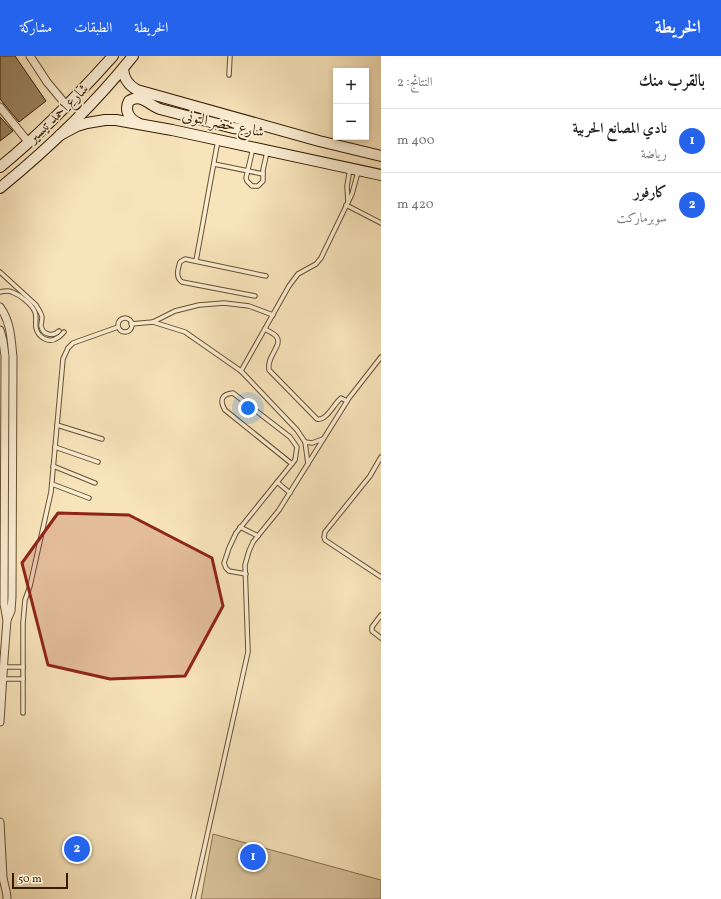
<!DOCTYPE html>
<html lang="ar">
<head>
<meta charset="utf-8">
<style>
  body { margin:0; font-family:Vollkorn,Amiri,serif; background:#f2f2f2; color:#202124; direction:rtl }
  .controls { position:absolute; right:12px; top:12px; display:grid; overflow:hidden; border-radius:0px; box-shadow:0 2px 6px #0003 }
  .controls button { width:36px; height:36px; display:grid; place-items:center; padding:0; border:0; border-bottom:1px solid #e0e0e0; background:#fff; color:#202124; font:20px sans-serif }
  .scale { position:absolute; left:12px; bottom:10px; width:56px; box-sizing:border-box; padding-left:4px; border:2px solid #361d00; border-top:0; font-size:11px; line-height:14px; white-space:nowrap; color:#361d00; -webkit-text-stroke:3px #faedd3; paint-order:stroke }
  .you { position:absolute; left:248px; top:352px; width:14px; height:14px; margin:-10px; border:3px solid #fff; border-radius:50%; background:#1a73e8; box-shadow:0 0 0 6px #1a73e833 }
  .badge { display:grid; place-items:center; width:26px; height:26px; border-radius:50%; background:#2563eb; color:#fff; font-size:13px; font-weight:700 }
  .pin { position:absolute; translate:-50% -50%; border:2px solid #fff; box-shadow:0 1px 4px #0006 }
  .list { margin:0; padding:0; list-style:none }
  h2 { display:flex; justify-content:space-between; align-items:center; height:52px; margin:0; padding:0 16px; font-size:17px }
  h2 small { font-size:13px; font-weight:400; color:#757577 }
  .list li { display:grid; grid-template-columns:26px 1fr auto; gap:12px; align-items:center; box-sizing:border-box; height:64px; padding:0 16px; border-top:1px solid #e0e0e0 }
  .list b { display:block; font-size:15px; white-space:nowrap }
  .list p { margin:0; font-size:13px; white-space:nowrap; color:#757577 }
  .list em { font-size:13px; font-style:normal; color:#757577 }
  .map { position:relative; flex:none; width:381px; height:843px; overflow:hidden; direction:ltr }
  header { display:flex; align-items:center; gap:24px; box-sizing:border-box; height:56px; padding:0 20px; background:#2563eb; color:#fff }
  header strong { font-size:19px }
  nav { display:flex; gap:22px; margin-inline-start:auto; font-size:14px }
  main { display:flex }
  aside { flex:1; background:#fff }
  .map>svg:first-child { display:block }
  .park { fill:#d7c29b; stroke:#86704e }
  .building { fill:#9b8461; stroke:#361d00 }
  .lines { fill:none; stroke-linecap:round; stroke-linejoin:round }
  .lane-casing { stroke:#664f2f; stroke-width:5.5 }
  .street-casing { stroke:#664f2f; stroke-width:9 }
  .secondary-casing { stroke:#361d00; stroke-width:12 }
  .lane { stroke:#faedd3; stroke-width:3.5 }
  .street { stroke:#faedd3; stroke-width:7 }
  .secondary { stroke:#faedd3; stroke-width:10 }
  .marked { fill:#8f2418; fill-opacity:0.2; stroke:#8f2418; stroke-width:3; stroke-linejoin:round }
  .labels { text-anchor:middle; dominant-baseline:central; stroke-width:3.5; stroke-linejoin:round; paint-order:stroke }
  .street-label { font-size:15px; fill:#361d00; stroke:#faedd3 }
</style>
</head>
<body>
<header>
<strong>الخريطة</strong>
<nav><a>الخريطة</a><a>الطبقات</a><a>مشاركة</a></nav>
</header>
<main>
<aside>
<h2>بالقرب منك<small>النتائج: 2</small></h2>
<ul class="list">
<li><span class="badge">1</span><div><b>نادي المصانع الحربية</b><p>رياضة</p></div><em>400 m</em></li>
<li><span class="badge">2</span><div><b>كارفور</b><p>سوبرماركت</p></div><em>420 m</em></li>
</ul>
</aside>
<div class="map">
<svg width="381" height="843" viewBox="0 0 381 843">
  <rect width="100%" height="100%" fill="#f8e4bb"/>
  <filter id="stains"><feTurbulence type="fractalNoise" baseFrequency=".005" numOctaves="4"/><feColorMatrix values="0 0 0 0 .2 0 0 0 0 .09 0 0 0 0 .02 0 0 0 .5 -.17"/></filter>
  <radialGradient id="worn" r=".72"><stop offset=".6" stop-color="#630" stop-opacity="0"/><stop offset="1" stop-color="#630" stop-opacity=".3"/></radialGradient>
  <path class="park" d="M213 778 381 824V843H201Z"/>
  <g class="building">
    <path d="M0 0H15L46 45 19 66 0 43Z"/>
    <path d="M0 61 13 75 0 85Z"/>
  </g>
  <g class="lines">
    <g class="lane-casing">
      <g id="lane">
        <path d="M229 19 230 0"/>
        <path d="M253 92 246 122 247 125 252 130H258L263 125V114L267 96"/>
        <path d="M214 108 263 118"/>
        <path d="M348 146 347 130 350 113"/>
        <path d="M346 149 381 167"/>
        <path d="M196 205 218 84"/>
        <path d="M0 216 36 249C38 253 41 256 42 261 42 264 41 267 41 270 43 279 53 281 59 275"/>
        <path d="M0 236C4 235 8 234 12 236 20 239 32 248 35 256 37 261 35 267 36 272 38 281 49 288 57 282 60 281 62 278 64 276"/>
        <path d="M255 240 182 226C175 221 178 213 180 206L185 203 266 220"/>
        <circle cx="125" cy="269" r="7"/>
        <path d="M153 266 175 255 199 249 224 247 249 250 273 259"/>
        <path d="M131 268 153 266 185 276 241 315 297 374 305 386 308 408"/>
        <path d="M265 273C268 275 273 277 276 280 284 289 266 300 269 314L317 363C326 365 333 350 339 344L341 342 347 345"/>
        <path d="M241 315 289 230 298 218 316 208 321 202 352 138 358 116"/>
        <path d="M57 369 102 383"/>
        <path d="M305 386 312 387 323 383"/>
        <path d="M55 391 98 406"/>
        <path d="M381 401 370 420 325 476 324 481 325 484 381 521"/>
        <path d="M53 410 95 427"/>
        <path d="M277 426 290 437"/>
        <path d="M52 428 89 442"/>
        <path d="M240 471 258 480"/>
        <path d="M246 518 229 515 226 512 224 507 229 492 236 477 295 404 297 391 290 381 233 337C222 338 219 344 225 354L292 408"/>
        <path d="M381 559 372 571V575L381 582"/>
        <path d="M3 611H23"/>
        <path d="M3 623H23"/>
        <path d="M23 657V567L25 544 30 530 51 436 63 303 68 292 73 287 118 271"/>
        <path d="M193 843 248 596 245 509 249 495 253 486 279 454 349 342 381 301"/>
      </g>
    </g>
    <g class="street-casing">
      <g id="street">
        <path d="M30 0 47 26 67 50"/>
        <path d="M0 51 29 87"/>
        <path d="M0 251C11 266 11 283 13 301L12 541 11 555 7 564 4 603 0 666"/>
        <path d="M0 274 3 285 5 300 4 548 7 564"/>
        <path d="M0 766 3 821C4 829 7 835 7 843"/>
      </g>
    </g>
    <g class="secondary-casing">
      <g id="secondary">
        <path d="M123 13C124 23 128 29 137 34L319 85 381 100"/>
        <path d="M138 67C129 63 124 54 129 45 141 37 149 49 160 53L233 72 243 73 258 69"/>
        <path d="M60 79 77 70 87 67 105 64H116L172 74 381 119"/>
        <path d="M0 111C41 78 78 39 113 0"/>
        <path d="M0 132C49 92 94 49 133 0"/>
      </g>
    </g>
    <use href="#lane" class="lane"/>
    <use href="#street" class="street"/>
    <use href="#secondary" class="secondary"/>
  </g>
  <path class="marked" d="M58 457 129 459 212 502 223 550 185 620 110 623 48 609 22 507Z"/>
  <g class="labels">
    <g class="street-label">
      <text transform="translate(59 58) rotate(-44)">شارع احمد تيسير</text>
      <text transform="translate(223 69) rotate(12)">شارع خضر التونى</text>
    </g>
  </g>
  <rect width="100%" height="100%" filter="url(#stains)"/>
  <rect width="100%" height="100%" fill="url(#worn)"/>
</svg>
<div class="controls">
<button>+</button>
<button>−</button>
</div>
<div class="scale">50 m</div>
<div class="you"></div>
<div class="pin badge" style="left:253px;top:801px">1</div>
<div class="pin badge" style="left:77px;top:793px">2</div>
</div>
</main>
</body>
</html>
